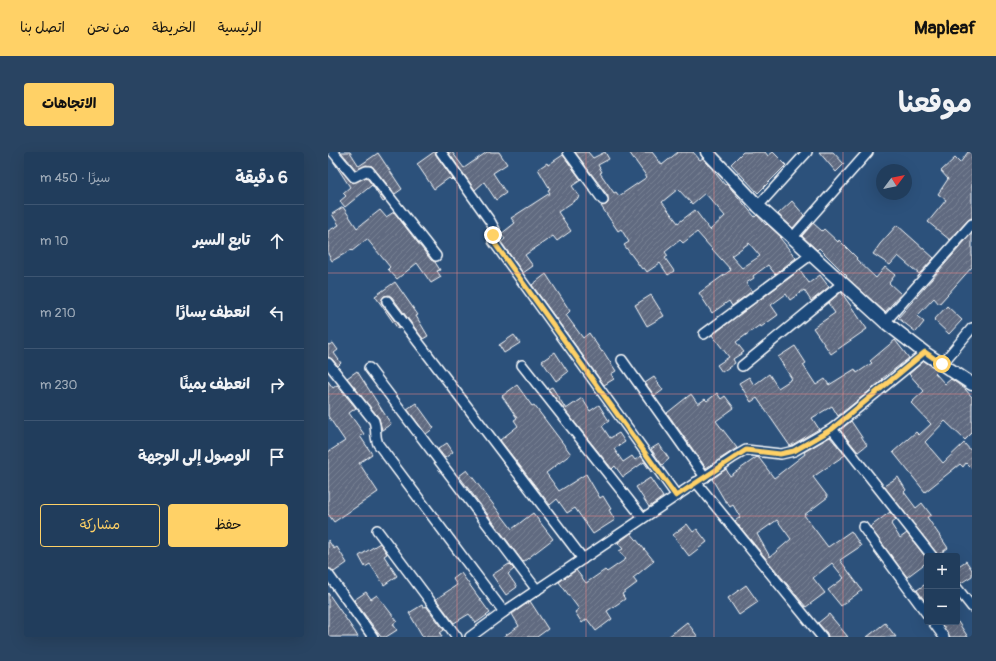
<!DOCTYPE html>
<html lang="ar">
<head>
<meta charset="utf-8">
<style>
  body { margin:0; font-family:Pangolin,"Playpen Sans Arabic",sans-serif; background:#294462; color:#f1f3f6; direction:rtl }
  .controls { position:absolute; right:12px; bottom:12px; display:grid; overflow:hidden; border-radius:4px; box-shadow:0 4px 16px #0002 }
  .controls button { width:36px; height:36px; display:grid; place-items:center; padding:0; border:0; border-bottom:1px solid #3e5672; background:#213d5c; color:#f1f3f6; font:20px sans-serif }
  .compass { position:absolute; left:548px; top:12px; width:36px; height:36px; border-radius:50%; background:#213d5c; box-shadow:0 4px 16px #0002; rotate:58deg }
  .stop { position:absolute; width:12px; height:12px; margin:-9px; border:3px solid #ffd166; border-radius:50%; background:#fff }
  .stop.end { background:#ffd166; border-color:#fff; box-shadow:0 1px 4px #0008 }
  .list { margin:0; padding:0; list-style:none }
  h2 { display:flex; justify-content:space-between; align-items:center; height:52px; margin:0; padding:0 16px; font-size:17px }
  h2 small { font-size:13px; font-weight:400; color:#a2aebb }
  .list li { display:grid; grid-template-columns:26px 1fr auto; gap:12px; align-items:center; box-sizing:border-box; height:72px; padding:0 16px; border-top:1px solid #3e5672 }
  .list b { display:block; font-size:15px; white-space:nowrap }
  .list em { font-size:13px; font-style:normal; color:#a2aebb }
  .actions { display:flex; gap:8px; padding:12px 16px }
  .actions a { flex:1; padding:9px 0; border:1px solid #ffd166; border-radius:4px; text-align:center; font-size:14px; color:#ffd166 }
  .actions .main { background:#ffd166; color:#111 }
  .icon { flex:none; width:22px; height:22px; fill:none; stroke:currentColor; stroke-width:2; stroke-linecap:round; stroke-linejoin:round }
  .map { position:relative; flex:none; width:644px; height:485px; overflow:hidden; direction:ltr; border-radius:4px }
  header { display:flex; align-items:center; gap:24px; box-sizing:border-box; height:56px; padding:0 20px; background:#ffd166; color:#111 }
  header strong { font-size:19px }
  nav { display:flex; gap:22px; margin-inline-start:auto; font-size:14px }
  .intro { display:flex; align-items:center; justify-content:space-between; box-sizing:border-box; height:96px; padding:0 24px }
  h1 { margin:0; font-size:28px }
  .button { padding:10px 18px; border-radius:4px; background:#ffd166; color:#111; font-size:14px; font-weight:700 }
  main { display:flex; gap:24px; padding:0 24px }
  aside { flex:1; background:#213d5c; border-radius:4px; box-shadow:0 4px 16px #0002 }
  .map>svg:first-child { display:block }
  .building { fill:url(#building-hatch); stroke:#fff; fill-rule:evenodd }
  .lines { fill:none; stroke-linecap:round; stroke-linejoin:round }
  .minor-casing { stroke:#fff; stroke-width:12 }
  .tertiary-casing { stroke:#fff; stroke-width:15 }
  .minor { stroke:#1f4a7a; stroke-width:9 }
  .tertiary { stroke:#1f4a7a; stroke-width:12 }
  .route { stroke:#ffd166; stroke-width:5 }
  .grid { fill:none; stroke:#e88989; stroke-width:1; stroke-opacity:0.55 }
</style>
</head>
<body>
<header>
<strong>Mapleaf</strong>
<nav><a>الرئيسية</a><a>الخريطة</a><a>من نحن</a><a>اتصل بنا</a></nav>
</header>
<div class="intro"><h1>موقعنا</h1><a class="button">الاتجاهات</a></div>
<main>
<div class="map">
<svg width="644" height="485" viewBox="0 0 644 485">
  <defs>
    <pattern id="building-hatch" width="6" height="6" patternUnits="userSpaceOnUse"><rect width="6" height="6" fill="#606b80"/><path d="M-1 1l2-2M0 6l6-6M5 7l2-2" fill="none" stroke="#788193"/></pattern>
  </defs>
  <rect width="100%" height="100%" fill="#2c517b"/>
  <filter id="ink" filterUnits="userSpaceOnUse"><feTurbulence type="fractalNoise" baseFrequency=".025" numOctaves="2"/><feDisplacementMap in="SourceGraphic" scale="8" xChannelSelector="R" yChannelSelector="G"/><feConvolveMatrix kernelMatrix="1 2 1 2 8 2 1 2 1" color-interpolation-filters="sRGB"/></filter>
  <g filter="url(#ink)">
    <g class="building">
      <path d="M13 0H22L31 14 50 1 74 37 67 42 44 14 38 13 28 18Z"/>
      <path d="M106 0H107L108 3 128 31 124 27 123 28 121 26 106 37 89 12Z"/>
      <path d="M120 0H124L136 16 159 0H171L179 12 165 21 178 41 168 48 156 30 147 38Z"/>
      <path d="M247 0H260L265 6 277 0 281 7 270 13 274 20 272 21 286 41 288 40 291 44 319 25 301 0H324L334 13 350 0H365L372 8 375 6 397 33 399 32 427 65 429 63 438 73 439 72 453 85 452 86 468 106 447 122 440 113 425 124 426 126 418 131 424 139 404 154 401 149 384 161 371 141 403 118 384 97 369 80 355 91 352 88 337 100 340 104 337 106 346 119 340 123 332 111 319 120 316 116 314 117 296 93 301 90 293 77 290 79 273 54 278 53 280 51V44ZM350 37 364 52 377 41 397 64 382 78 367 58 350 71 334 50ZM421 91 432 104 414 116 403 104Z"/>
      <path d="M415 0H437L440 4 445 0 458 13 430 41 403 12Z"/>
      <path d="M491 0H505L516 12 508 20Z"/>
      <path d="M640 0H644V66L640 68 622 88 600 70 618 48 610 42 620 27 613 19 627 6 632 11Z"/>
      <path d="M235 3 253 28 244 34 252 45 230 60 243 79 229 89 225 84 197 103 205 114 195 121 173 90 177 87 173 82 187 71 183 66 222 41 220 38 222 37 210 17 219 11 220 13Z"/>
      <path d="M5 9 23 30H28L38 25 57 49 55 50 44 33 17 55 12 49 18 44 15 41 22 35Z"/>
      <path d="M464 49 476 63 465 76 450 62Z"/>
      <path d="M15 55 29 76 52 58 58 65 66 60 103 108 107 110 112 118 109 119 113 125 103 131 89 111 69 127 60 117 62 115 39 87 24 99 23 98 4 109 0 102V79L11 73 4 62Z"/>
      <path d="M485 71 494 79 496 77 510 90 511 88 529 106 528 107 548 126 557 115 567 123 561 131 573 142 557 160 518 125 519 124 491 96 489 98 474 84Z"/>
      <path d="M569 73 606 106 591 122 570 104 562 113 545 102 552 92Z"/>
      <path d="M644 81V115L611 152 606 146 589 164 596 170 588 180 570 166Z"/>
      <path d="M472 118 481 131 492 123 501 135 483 149 476 138 462 148 458 142 443 153 450 163 433 175 432 173 408 190 416 200 405 207 407 211 394 220 389 213 401 205 384 183Z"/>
      <path d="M218 122 242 159 238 163 255 186 261 181 274 200 275 199 288 219 283 222 286 227 276 233 204 133Z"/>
      <path d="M67 130 90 163 88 164 100 184 95 187 64 145 61 143 56 144 53 150 72 176 70 177 47 144Z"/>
      <path d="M513 140 539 177 503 202 485 176 507 161 500 151Z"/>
      <path d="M323 143 336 164 319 174 307 153Z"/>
      <path d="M619 154 634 168 621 182 606 168Z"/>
      <path d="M186 183 192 191 176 201 171 193Z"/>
      <path d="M567 188 581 206 554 227 555 228 510 264 504 254 484 266 491 277 464 293 462 294 429 246 423 250 411 231 421 225 426 233 441 222 450 236 464 227 450 205 467 194 478 211 475 213 488 233 497 227 501 233 527 217 529 221 544 211 542 209Z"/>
      <path d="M5 191 10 198 6 201 13 211 10 214 4 207 0 205V192L1 193Z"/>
      <path d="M227 200 240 220 228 229 214 209Z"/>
      <path d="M596 209 610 218 607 221 617 232 623 227 637 237 644 245V281L637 288 617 269 597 290 615 311 636 291 644 300V317L638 311 635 315 632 312 597 340 565 300 588 280 591 283 603 272 583 251 596 239 581 222Z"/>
      <path d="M29 219 63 272 54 278 51 266 19 226Z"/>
      <path d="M326 225 335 238 327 244 317 231Z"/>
      <path d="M0 229 5 236 9 233 28 256 21 261 36 282 32 284 44 302 31 311 50 340 6 370 0 362V300L17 289 0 264Z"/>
      <path d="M189 233 204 254 206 253 243 302 218 321 231 339 258 322 272 346 275 344 283 357 281 358 287 368 265 382 247 356 239 361 229 347 222 353 172 288 190 274 186 268 189 266 174 244Z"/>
      <path d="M224 235 238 257 254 246 262 259 271 253 281 269 274 274 282 286 291 281 297 290 286 297 295 310 304 304 307 308 313 304 324 319 323 320 316 310 295 325 287 314 284 317 220 237Z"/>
      <path d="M389 241 393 247 397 244 406 256 388 269 409 296 378 316 339 261 363 242 370 252 377 247 379 249Z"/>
      <path d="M88 251 106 276 98 282 79 257Z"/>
      <path d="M523 269 539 293 530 300 512 278Z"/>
      <path d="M502 285 517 303 485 325 500 345 476 363 500 395 523 379 533 394 512 408 534 438 513 454 500 438 516 426 504 411 485 426 497 441 478 455 407 369 412 365 405 353 402 355 398 349H397L384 327 398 317 402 324 429 305 431 306 446 326 477 302 476 300ZM449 368 463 387 442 405 429 382Z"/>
      <path d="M119 291 125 300 117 306 110 297Z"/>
      <path d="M331 292 341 307 334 313 323 297Z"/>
      <path d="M139 318 184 377 205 361 225 387 195 410 131 324Z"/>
      <path d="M570 325 578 338 576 340 588 356 594 351 603 363 599 365 620 396 610 403 556 334Z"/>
      <path d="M322 326 335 345 321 355 308 335Z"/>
      <path d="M562 360 568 368 563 372 572 386 579 381 599 407V410L579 425 542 375Z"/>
      <path d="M359 372 365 380 369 377 379 390 361 404 345 383Z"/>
      <path d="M303 381 326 409 305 426 309 431 294 442 297 447 279 459 284 467 268 479 259 467 254 471 247 460 251 457 231 430 248 418 258 431 277 418 279 420 298 407 291 399 295 397 290 391Z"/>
      <path d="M0 388 6 397 9 395 19 411 6 420 0 416Z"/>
      <path d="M52 391 59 402 56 404 69 424 56 433 42 412 37 415 31 404Z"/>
      <path d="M638 409 644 418V424L633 431 629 430V415Z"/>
      <path d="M181 412 186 417 180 422 189 435 178 443 164 423Z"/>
      <path d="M133 421 162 461 148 471 141 462 126 471 108 447 129 433 125 427Z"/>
      <path d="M599 431V452L589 438Z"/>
      <path d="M418 433 430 450 411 463 400 446Z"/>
      <path d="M38 440 43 447 49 443 69 469 65 472 69 478 58 485H53L26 448Z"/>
      <path d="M0 441 27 480 30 485H0Z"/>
      <path d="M202 449 220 477 209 485H175L191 474 184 462Z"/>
      <path d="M94 453 95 455 98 454 116 478 112 481 114 485H95L81 461Z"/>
      <path d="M501 462 520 485H500L499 481 490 471Z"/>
      <path d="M359 470 370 485H340Z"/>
      <path d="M612 470H630L640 485H622Z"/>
      <path d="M557 471 568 485H539Z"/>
    </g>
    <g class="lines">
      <g class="minor-casing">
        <g id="minor">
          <path d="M5 0 26 25 38 19H41L108 104"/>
          <path d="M113 0 162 69 167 78 165 83V89L349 344"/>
          <path d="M240 0 275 48"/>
          <path d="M430 54 479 0"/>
          <path d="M465 85 540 0"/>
          <path d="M59 149 255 407"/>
          <path d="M557 170 644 72"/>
          <path d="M376 182 484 102"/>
          <path d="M294 208 377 325"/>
          <path d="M0 211 46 269C49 277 46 283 50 292L176 460"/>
          <path d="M614 212 644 176"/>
          <path d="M194 213 315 366"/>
          <path d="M414 214 515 131"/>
          <path d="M41 216 209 438"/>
          <path d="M504 277 604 404"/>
          <path d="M368 330 494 485"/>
          <path d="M535 375 599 462"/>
          <path d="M49 378 129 485"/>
          <path d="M0 422 45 485"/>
          <path d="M629 436 644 455"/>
          <path d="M605 470 616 485"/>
          <path d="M142 485 176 460 406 305 418 298 453 302 466 299 504 277 597 201"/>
        </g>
      </g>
      <g class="tertiary-casing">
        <path id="tertiary" d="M379 0 430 54 557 170 597 201 644 232"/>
      </g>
      <use href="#minor" class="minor"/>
      <use href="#tertiary" class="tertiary"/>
    </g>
  </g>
  <g class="lines" filter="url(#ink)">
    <path class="route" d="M165 83V89L348 344 418 298 452 302 466 299 504 277 597 200 614 212"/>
  </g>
  <path class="grid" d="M129 0V485M258 0V485M386 0V485M515 0V485M0 121H644M0 242H644M0 364H644"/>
</svg>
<div class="controls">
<button>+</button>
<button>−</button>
</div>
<svg class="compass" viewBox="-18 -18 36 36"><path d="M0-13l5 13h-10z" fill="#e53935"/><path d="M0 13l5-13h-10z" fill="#a2aebb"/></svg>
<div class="stop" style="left:614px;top:212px"></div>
<div class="stop end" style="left:165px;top:83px"></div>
</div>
<aside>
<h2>6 دقيقة<small>سيرًا · 450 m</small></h2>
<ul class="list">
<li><svg class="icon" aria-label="ahead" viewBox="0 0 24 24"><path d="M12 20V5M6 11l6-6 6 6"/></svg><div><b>تابع السير</b></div><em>10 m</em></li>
<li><svg class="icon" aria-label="left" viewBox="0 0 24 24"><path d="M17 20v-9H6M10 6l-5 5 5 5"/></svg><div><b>انعطف يسارًا</b></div><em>210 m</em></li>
<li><svg class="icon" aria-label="right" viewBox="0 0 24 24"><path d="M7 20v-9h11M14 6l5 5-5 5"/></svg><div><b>انعطف يمينًا</b></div><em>230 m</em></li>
<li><svg class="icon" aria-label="arrive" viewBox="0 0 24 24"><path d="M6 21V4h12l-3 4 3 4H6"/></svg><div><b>الوصول إلى الوجهة</b></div></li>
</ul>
<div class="actions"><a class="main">حفظ</a><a>مشاركة</a></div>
</aside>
</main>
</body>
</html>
